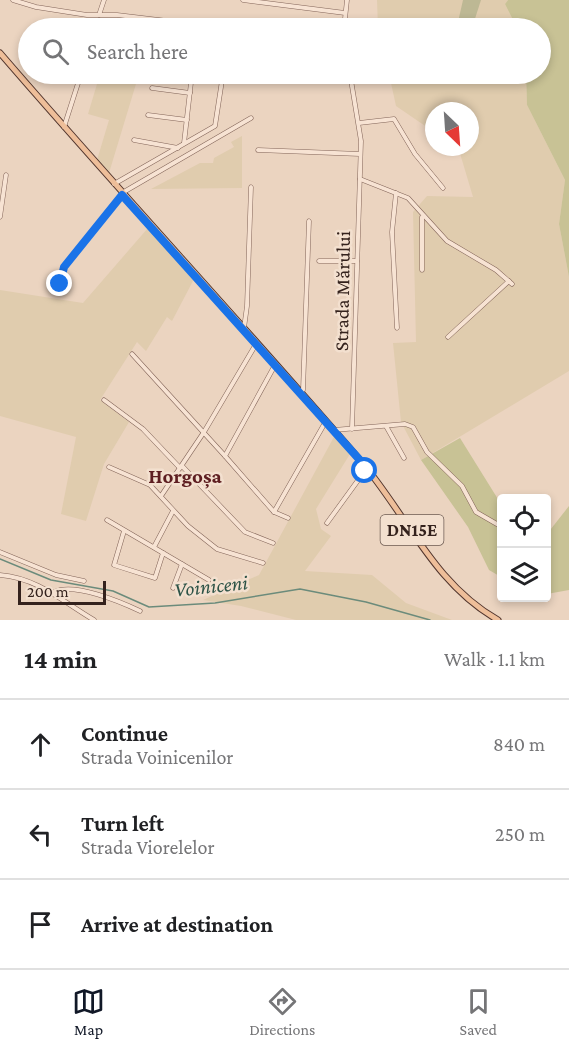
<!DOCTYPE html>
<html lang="en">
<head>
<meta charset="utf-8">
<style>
  body { margin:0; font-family:"Crimson Pro",serif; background:#f2f2f2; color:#202124 }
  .controls { position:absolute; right:18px; bottom:18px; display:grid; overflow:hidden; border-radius:6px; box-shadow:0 3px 9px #0003 }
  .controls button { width:54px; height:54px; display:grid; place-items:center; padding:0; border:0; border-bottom:2px solid #e0e0e0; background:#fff; color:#202124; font:30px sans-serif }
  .compass { position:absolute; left:425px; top:102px; width:54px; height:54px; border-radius:50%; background:#fff; box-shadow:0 3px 9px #0003; rotate:155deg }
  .scale { position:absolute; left:18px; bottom:15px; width:88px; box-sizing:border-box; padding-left:6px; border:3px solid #34221d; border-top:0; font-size:16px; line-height:21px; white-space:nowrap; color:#34221d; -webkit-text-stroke:4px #f3e0cf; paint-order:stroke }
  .stop { position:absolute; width:18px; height:18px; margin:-14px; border:4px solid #1a73e8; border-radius:50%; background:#fff }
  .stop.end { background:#1a73e8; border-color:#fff; box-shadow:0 2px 6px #0008 }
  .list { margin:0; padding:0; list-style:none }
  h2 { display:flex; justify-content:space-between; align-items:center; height:78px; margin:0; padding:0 24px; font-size:26px }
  h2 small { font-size:20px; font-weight:400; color:#757577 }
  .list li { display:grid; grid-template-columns:39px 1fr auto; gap:18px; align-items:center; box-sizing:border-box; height:90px; padding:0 24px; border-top:2px solid #e0e0e0 }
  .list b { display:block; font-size:22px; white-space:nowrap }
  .list p { margin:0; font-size:20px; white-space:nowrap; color:#757577 }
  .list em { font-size:20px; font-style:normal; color:#757577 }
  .icon { flex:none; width:33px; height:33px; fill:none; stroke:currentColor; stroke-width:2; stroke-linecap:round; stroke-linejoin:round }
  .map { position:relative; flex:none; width:569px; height:620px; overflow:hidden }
  .search { position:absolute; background:#fff; box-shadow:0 3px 9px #0003; left:18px; right:18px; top:18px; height:66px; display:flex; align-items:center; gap:15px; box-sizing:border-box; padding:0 21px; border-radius:33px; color:#757577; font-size:22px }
  .sheet { height:348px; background:#fff }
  nav { display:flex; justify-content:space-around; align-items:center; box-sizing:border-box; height:84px; border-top:2px solid #e0e0e0; background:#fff; font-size:16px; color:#757577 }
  nav a { display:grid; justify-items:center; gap:3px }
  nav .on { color:#111827 }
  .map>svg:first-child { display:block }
  .farmland { fill:#e0ccae }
  .green { fill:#c8c295 }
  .cemetery { fill:#bdb894 }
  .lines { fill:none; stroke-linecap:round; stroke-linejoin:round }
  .stream { stroke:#6b8b7b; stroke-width:1.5 }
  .minor-casing { stroke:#836559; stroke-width:5 }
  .major-casing { stroke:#51352d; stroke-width:7 }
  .minor { stroke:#f7e3d3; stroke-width:4 }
  .major { stroke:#eebe99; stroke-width:5 }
  .route { stroke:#1a73e8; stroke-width:8 }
  .labels { text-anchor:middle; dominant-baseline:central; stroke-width:5; stroke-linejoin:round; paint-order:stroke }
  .shield { fill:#f3e0cf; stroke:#6d5b52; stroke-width:1.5 }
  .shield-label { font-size:18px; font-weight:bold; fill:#34221d }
  .street-label { font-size:20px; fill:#34221d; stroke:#f3e0cf }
  .neighbourhood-label { font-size:21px; font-weight:bold; fill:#5e1e21; stroke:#f3e0cf }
  .water-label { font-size:21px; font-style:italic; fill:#2d5347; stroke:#f3e0cf }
</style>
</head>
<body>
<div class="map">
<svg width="569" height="620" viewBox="0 0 569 620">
  <rect width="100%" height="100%" fill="#ebd4c0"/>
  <g class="farmland">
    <path d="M377 0H508L505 4 517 28H378Z"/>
    <path d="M100 74H139L109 173 97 160 109 120 88 114Z"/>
    <path d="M389 74H526L527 105 565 180 559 224 569 277V371L421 460 401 422 393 343 416 342 413 212 427 196 473 197 459 150 455 147H470V111H434V132L396 106Z"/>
    <path d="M242 136V188L151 189 200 163H213L214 158 234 147 231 142Z"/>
    <path d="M148 228 194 279 172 321 167 317 146 351 137 342 100 400 129 422 104 464 86 521 61 514 76 437 0 416V290L83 303Z"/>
    <path d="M335 435 350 454 316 509 321 529 331 536 305 571 372 575 406 603 452 620H296L241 606 203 600 259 575Z"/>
  </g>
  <g class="green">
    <path d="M508 0H569V277L559 224 565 180 527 105 526 74H540V28H517L505 4Z"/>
    <path d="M460 438 501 504V577L489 570 468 527 421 460Z"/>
    <path d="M569 506V590L547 594V534Z"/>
  </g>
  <path class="cemetery" d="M463 0H481L472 28 458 22Z"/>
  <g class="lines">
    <path class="stream" d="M0 559 51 580 113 591 149 607 215 603 300 589 366 602 430 620"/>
    <g class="minor-casing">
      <g id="minor">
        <path d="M13 0 36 7 87 15H117L226 28"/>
        <path d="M243 0 345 13"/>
        <path d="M99 15 104 0"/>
        <path d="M344 28 347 0"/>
        <path d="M319 74H351"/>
        <path d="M350 74 361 141 352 429"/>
        <path d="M258 78V74"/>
        <path d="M152 88 190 93"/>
        <path d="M148 115 187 120"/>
        <path d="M359 123 394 119 415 154 443 188"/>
        <path d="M64 127 81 74"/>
        <path d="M134 140 178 148"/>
        <path d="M184 143 192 74"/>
        <path d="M258 150 360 154"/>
        <path d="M360 179 408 198 447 241 496 270 512 284"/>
        <path d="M114 184 215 126 223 74"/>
        <path d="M122 193 251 118"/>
        <path d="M396 193 392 232 397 328"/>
        <path d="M0 217 6 175"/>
        <path d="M422 217V270"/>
        <path d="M319 261H357"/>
        <path d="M60 284 64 267 122 195"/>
        <path d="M244 328 247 306 251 187"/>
        <path d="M448 337 509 281"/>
        <path d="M132 354 225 456"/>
        <path d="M275 365 225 456 274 512 288 518"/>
        <path d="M301 393 303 390 309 221"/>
        <path d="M104 400 143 429 180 468"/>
        <path d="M386 426 404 458"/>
        <path d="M334 430 405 424 413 427 427 452 462 486 476 512 502 527"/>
        <path d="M182 466 245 532 273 543"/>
        <path d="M109 467 150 485 188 526 217 549 263 563"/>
        <path d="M161 496 204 432 256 344"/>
        <path d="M274 512 326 421"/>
        <path d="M107 520 209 580"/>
        <path d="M327 523 367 468"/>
        <path d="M124 531 114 565 117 566 155 578 163 553"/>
        <path d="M154 547 173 511"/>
        <path d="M0 552 56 575 84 581"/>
        <path d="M0 575C38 578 63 602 94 620"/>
        <path d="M173 588 182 564"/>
        <path d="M54 592C74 582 121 602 140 611"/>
      </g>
    </g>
    <g class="major-casing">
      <path id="major" d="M0 53C118 190 242 323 360 460 407 515 433 583 498 620"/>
    </g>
    <use href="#minor" class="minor"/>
    <use href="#major" class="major"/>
  </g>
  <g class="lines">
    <path class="route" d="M60 284 64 267 122 195 367 468 365 471"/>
  </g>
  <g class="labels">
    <rect class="shield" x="380.5" y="515" width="63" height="30" rx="4.5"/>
    <g class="shield-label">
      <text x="412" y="530">DN15E</text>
    </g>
    <g class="street-label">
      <text transform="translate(342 291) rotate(-89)">Strada Mărului</text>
    </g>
    <g class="neighbourhood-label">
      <text x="185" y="476">Horgoșa</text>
    </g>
    <g class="water-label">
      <text transform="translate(211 586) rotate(-6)">Voiniceni</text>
    </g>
  </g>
</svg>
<div class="controls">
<button><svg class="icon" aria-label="locate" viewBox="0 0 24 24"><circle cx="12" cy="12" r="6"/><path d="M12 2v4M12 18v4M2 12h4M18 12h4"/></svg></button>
<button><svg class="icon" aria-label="layers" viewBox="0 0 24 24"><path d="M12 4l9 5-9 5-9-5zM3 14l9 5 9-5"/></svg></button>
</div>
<svg class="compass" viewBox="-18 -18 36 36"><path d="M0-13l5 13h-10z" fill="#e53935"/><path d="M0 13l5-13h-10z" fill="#757577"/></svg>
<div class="scale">200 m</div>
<div class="stop" style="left:365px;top:471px"></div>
<div class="stop end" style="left:60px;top:284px"></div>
<div class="search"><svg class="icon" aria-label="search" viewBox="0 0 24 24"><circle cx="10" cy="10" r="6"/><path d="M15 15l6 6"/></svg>Search here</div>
</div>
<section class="sheet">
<h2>14 min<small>Walk · 1.1 km</small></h2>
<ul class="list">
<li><svg class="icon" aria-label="ahead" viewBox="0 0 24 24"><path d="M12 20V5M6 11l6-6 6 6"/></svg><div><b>Continue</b><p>Strada Voinicenilor</p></div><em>840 m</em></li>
<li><svg class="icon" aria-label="left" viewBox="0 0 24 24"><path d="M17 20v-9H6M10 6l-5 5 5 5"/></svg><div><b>Turn left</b><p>Strada Viorelelor</p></div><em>250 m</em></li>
<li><svg class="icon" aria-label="arrive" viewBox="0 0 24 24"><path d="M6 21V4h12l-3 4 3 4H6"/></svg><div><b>Arrive at destination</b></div></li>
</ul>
</section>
<nav>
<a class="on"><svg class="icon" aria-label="map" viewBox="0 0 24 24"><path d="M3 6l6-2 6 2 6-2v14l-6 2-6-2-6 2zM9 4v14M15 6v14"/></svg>Map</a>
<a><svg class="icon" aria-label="directions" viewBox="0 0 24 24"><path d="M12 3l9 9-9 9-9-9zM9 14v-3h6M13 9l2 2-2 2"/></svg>Directions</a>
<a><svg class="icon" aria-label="saved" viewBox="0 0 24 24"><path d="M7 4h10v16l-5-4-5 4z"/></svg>Saved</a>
</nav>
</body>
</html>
